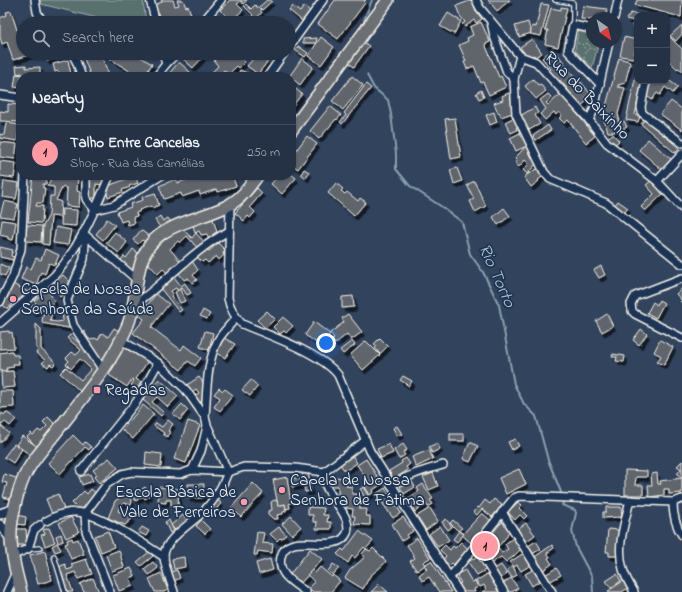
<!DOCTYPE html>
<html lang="en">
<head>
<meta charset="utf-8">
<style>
  body { margin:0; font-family:"Indie Flower",sans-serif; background:#313e51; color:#f1f3f6 }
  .controls { position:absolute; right:12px; top:12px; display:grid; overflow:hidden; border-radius:8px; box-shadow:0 1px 3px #0004 }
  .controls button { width:36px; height:36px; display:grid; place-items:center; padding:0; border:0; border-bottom:1px solid #424d5f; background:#253246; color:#f1f3f6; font:20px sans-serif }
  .compass { position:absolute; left:586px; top:12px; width:36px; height:36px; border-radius:50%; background:#253246; box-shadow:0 1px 3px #0004; rotate:145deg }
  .you { position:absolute; left:326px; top:343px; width:14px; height:14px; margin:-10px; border:3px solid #fff; border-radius:50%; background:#1a73e8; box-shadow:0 0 0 6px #1a73e833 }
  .badge { display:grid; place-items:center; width:26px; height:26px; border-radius:50%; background:#ff9aa2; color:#111; font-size:13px; font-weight:700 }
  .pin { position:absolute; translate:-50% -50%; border:2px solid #fff; box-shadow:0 1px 4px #0006 }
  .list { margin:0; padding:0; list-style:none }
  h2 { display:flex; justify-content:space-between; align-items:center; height:52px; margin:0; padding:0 16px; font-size:17px }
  h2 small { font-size:13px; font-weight:400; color:#a3aab3 }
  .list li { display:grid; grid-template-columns:26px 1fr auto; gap:12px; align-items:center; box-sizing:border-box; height:56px; padding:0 16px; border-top:1px solid #424d5f }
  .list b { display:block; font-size:15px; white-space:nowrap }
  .list p { margin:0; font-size:13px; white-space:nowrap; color:#a3aab3 }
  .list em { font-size:13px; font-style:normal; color:#a3aab3 }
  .icon { flex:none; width:22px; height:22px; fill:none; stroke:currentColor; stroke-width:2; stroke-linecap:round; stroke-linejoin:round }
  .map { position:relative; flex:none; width:682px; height:592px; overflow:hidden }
  .search { position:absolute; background:#253246; box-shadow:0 1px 3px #0004; left:16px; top:16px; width:280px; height:44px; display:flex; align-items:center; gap:10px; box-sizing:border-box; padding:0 14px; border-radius:22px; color:#a3aab3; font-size:15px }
  .panel { position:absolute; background:#253246; box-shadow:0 1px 3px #0004; left:16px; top:72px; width:280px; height:108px; border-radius:16px }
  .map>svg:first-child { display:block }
  .green { fill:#59716e; stroke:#a6b1ab }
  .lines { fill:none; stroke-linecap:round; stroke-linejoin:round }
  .stream { stroke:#88a1ad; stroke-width:2 }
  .building { fill:#61656c; stroke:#f4f1e8; filter:url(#shadow) }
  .lane-casing { stroke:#f4f1e8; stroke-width:6 }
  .street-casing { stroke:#f4f1e8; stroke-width:10 }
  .secondary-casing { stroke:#f4f1e8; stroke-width:12 }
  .primary-casing { stroke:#f4f1e8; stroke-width:14 }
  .path { stroke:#f4f1e8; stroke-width:1; stroke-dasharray:1 3; stroke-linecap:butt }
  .lane { stroke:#1d3557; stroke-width:3.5 }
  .street { stroke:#1d3557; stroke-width:7 }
  .secondary { stroke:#1d3557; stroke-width:9 }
  .primary { stroke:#6c6f75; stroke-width:11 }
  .poi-dot { fill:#ff9aa2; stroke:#1d3557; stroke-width:1.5 }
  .labels { text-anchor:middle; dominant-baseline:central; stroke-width:3.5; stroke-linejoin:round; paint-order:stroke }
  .street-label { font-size:17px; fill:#f4f1e8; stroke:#1d3557 }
  .poi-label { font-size:17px; fill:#f4f1e8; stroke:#1d3557; text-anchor:start }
  .water-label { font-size:18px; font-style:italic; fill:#b5c2c5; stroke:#1d3557 }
</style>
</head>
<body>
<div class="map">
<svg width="682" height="592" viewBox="0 0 682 592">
  <defs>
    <filter id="shadow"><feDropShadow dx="2.5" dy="4" stdDeviation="0" flood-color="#0009"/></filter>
  </defs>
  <rect width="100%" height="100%" fill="#31435d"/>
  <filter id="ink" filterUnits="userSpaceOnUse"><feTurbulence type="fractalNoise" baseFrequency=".025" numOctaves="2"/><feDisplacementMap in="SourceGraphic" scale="8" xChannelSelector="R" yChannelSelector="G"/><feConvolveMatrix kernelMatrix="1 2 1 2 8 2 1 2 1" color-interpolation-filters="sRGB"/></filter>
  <g filter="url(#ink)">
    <g class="green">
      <path d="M40 0H143L146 22 117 23 41 4Z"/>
      <path d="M578 31 592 35V42H599L592 68 575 50Z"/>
    </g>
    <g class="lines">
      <g class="stream">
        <path d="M364 20 372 0"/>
        <path d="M367 75 374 88 388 100 391 114 396 154V169L410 186 442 207 462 222 470 254 483 272 499 305 514 384 524 404 536 416 548 460 561 492"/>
        <path d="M564 501 562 505 575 510 576 513 572 531 576 547 592 577 593 592"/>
      </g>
    </g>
    <g class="building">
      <path d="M161 0H173L175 6 179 5 177 0H183L186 7 188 6 191 14 187 15 189 19 179 23H161L154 5 162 2Z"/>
      <path d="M230 0H247L243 4 241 1 237 4 243 10 231 21 220 10Z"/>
      <path d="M267 0 272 1 262 10 259 7Z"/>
      <path d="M335 0H366L364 2 365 3 338 39 318 24Z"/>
      <path d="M472 0 476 11 482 19 476 23 474 20 465 27 462 24 465 22 460 16 456 6Z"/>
      <path d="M488 0H510L497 11Z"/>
      <path d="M637 0H682L681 17 635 5Z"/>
      <path d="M246 4 251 9 255 5 262 12 257 18 259 20 256 23 246 22 253 15 244 6Z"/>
      <path d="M541 4 549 5 541 36 530 34 532 26 536 27Z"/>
      <path d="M292 6 300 12 304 6 310 11 302 21 289 10Z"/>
      <path d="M583 6 607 9 606 18H592V20L581 19Z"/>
      <path d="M561 7 567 8 558 47 545 44 548 30H545L551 8 561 10Z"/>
      <path d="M11 11 17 30 23 28V53H36L13 60 7 42 2 44 0 37V18L7 15 6 12Z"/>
      <path d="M448 13 461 21 454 34 440 26Z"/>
      <path d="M631 13 640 15H637V27L632 26 634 21 626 19Z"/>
      <path d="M218 15 227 23H211Z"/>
      <path d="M481 22 490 42 485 44 499 77 501 76 506 87 489 95 483 82 481 83 474 66 467 69 464 62 466 61 459 45 468 41 467 38 473 35 470 27Z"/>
      <path d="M528 22 531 33 519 37 515 26Z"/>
      <path d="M682 25V34L676 41 670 36Z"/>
      <path d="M668 35 682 49V71L678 68 677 69 667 59Z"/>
      <path d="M321 37 334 47 321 65 308 56Z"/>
      <path d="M624 37 637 40 633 58 620 56Z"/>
      <path d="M317 38 316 43H303V39Z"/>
      <path d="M532 39 542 53 535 57 534 55 528 58 520 47Z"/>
      <path d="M363 42 369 46 354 67 348 62Z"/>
      <path d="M298 46 308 53 305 57 295 50Z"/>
      <path d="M556 52 579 83 581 82 590 93 585 98 587 101 581 106 560 80 558 83 548 71 551 69 542 58 548 53 550 57Z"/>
      <path d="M44 53H59L61 57 47 61Z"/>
      <path d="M82 53H100L110 77H91Z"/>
      <path d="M105 53H134L152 64 144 77H139L104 55Z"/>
      <path d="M186 53H199L203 57 193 68 182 58Z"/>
      <path d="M221 53 224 55 227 53H235L245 62 239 68 237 66 229 74 224 70 218 77 212 72 218 66 214 61Z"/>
      <path d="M250 53 254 56 257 53 268 61 258 74 247 66 252 60 247 57Z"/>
      <path d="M302 58 313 67 300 85 291 78V77H289Z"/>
      <path d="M619 58 629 61 630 64 625 83 618 85V87L625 88 618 114 619 118 618 122 624 121 627 127 614 132H608L603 117Z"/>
      <path d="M68 60 71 74 60 77 58 71 55 72 53 64Z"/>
      <path d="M179 62 190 72 185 77H166Z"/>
      <path d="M26 65V68L40 67V74L23 76 22 73 17 74 16 66Z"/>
      <path d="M240 70 254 76 253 77H237Z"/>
      <path d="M637 70V81H642L635 115 640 116 638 122 626 120Z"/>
      <path d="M16 74 31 76V77H21V88L14 87Z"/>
      <path d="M352 76 363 85 343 110 332 101Z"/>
      <path d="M533 79 538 85 540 84 546 91 536 99 525 86Z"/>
      <path d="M667 79 678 87 673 93 665 87 660 95 657 93 652 100 644 94 654 81H667Z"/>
      <path d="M366 84 371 88 342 124 340 122 346 115 344 113Z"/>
      <path d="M291 85 302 94 291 108Z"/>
      <path d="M481 90 484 97 479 99 476 93Z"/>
      <path d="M509 93 515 112 501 117 499 112 498 113 494 103 503 100 502 96Z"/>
      <path d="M548 94 552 98 546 103 548 105 561 94 595 136 586 143 568 120 564 123 559 118 562 116 559 112 556 115 554 112 545 120 540 114 546 109 540 100Z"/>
      <path d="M671 101 682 109V130L660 114Z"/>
      <path d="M8 104 21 105V122L0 121V111L8 112Z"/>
      <path d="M330 106 341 115 337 120 336 119 319 139 310 131Z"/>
      <path d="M535 107 538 113 535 115 540 124 529 130 520 116Z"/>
      <path d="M494 112 497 122 490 125 486 115Z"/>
      <path d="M515 117 520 126 516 128 517 130 511 133 505 122Z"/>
      <path d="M455 118 461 157 451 159 445 119Z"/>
      <path d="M645 119 679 148 675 153 641 124Z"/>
      <path d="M6 123 20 125 17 141 0 138V134L4 135Z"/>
      <path d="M548 125 551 130 536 140 533 136Z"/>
      <path d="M522 132 529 145 516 151 510 138Z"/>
      <path d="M613 134 619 141 613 146 607 138Z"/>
      <path d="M307 136 317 144 298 169 291 164V157Z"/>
      <path d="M648 139 671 159 662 170 639 150Z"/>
      <path d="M0 142 17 144 15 159 0 157Z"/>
      <path d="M528 144 533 148 528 153 538 162 527 174 523 170 529 164 525 160 519 167 515 163 517 161 515 158Z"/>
      <path d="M0 161 16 163 14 178 0 176Z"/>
      <path d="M457 168 462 181 454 184 450 170Z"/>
      <path d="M541 168 545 175 538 180 539 181 531 187 524 177 536 169 537 170Z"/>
      <path d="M304 169 309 172 306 178 301 174Z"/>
      <path d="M291 174 296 178 282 194 271 184 279 175Z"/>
      <path d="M33 175H47L46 184H43V188H45L43 203H37L36 206H43L42 223 28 222Z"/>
      <path d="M50 175H78L77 191 80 192 79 207 66 206 67 189 63 186 56 200 61 202 60 217 51 216 49 245 42 244 43 226 49 215 50 196H54V187L47 186 50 181Z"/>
      <path d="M127 175H135L138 183 129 186 130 187 122 190 123 192 108 197 105 187 129 178Z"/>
      <path d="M212 175 214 179 224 175H232L236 186 218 192 217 189 200 195 199 191 182 197 181 193 164 199 159 186 176 179 178 183 194 177 196 181Z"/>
      <path d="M90 176 103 177V185L96 184V198H89Z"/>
      <path d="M653 179 665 192 645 211 641 207 654 194 646 185Z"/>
      <path d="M4 181 19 183 16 199 2 197Z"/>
      <path d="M474 181 486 206 475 212 470 201 474 199 467 185Z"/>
      <path d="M336 183 343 189 341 191 345 194 347 192 358 201 360 198 366 202 354 216 328 193Z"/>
      <path d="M257 188 262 193 250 207 255 212 250 218 248 216 244 221 235 213Z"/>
      <path d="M155 193 159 205 152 208 151 206 139 210 140 211 136 213 137 216 133 217 135 223 128 225 127 220 121 222 117 212 131 207 130 204 143 200 142 197Z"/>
      <path d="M4 201 18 204 14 218 0 216Z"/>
      <path d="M618 201 628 208 624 213 614 206Z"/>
      <path d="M504 208 510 216 498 225 493 217Z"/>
      <path d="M62 209 77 210 76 226 61 225Z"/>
      <path d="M160 216 163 221 168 218 172 224 162 230 155 220Z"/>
      <path d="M107 219 115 225 103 240 96 234Z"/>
      <path d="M213 219 217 232 213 234 214 238 209 240 207 234 201 235 199 231 195 233 193 225Z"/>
      <path d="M2 220 16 222 13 240 8 239V237L0 235Z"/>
      <path d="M27 225 42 226 41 242 26 241Z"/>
      <path d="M179 226 192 238 196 233 206 244 199 250 187 236 180 243 178 241 170 249 180 261 167 273 163 269 158 274 146 261 154 254 152 252Z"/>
      <path d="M56 227 71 230 68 245 53 243Z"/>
      <path d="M141 230 151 238 147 243 142 240 138 244 133 240Z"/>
      <path d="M115 232 127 242 119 253 106 243Z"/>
      <path d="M218 243 225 250 223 253 224 255 219 260 216 256 208 263 205 260 202 262 197 257 206 249 209 251Z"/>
      <path d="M0 247 13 250 11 256 14 257 13 260 0 257Z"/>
      <path d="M45 249 59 255 55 265 49 263 45 274 41 272 36 285 21 279 26 267 31 269 36 258 41 260Z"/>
      <path d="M133 249 142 256 131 272 119 263 124 256 126 258Z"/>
      <path d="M192 261 198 270 193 275 197 280 192 283 188 278 184 280 178 272Z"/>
      <path d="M0 264 9 268 5 276 0 274Z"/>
      <path d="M601 266 605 275 599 278 594 270Z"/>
      <path d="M63 275 70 282 67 285 70 288 60 297 50 286Z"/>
      <path d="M174 277 182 287 178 291 176 288 171 291 173 294 171 296 182 310 179 312 160 288Z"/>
      <path d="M185 283 191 293 187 295 181 286Z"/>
      <path d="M13 284 28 292 8 308H6L3 305Z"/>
      <path d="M682 288V300L680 302 682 301 676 294Z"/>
      <path d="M180 289 185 301 180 303 175 292Z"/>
      <path d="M47 290 55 301 43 311 40 308 34 313 30 308 36 303 34 301Z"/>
      <path d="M156 294 169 304 151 327 181 350 184 345 201 358 195 366 188 361 181 370 133 333 144 319 139 315Z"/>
      <path d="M353 296 354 307 342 308V297Z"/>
      <path d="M659 300 664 303 656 318 647 313 653 302 657 305Z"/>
      <path d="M203 310 210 314 207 319 200 316Z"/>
      <path d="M67 311 72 327 68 328 42 323 43 314 52 312 50 321 57 322 63 321 62 312Z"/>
      <path d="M267 311 275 319 265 328 257 320Z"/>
      <path d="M348 314 362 332 351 340 347 334 335 344 332 340 334 338 330 333 344 322 342 318Z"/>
      <path d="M607 314 613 326 602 332 596 321Z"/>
      <path d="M283 317 293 326 286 333 284 331 280 334 273 327Z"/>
      <path d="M314 322 330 334 325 340 322 338 318 344 305 335Z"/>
      <path d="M36 324 41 329V349L56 363 53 366 50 364 48 367 42 363 45 360 36 353 38 350 36 348Z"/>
      <path d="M114 328 124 334 102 365 80 333 84 331 88 338 91 340 95 338 98 340 102 333 108 337Z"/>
      <path d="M641 329 647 334 639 345 633 340Z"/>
      <path d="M9 331V333L12 332 14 348 0 349V332Z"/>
      <path d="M205 331 213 333 209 350 200 347Z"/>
      <path d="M70 335 105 366 81 392 60 373 66 367 81 380 91 369 80 359 71 369 66 364 69 361 66 358 72 352 76 355 81 350 67 338Z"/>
      <path d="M224 338 235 344 225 358 216 352Z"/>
      <path d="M380 338 388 346 380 354 375 348 377 346 374 344Z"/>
      <path d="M660 340 673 347 664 365 657 362 661 356 654 352Z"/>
      <path d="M352 341 355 345 343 354 340 350Z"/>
      <path d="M366 341 380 355 363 370 350 355Z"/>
      <path d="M123 347 148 361 136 379 141 382 137 389 131 385 134 381 132 379 127 387 109 375 116 363 114 362Z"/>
      <path d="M12 351 13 355H18L19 364H13L14 367 6 368 7 370 0 371V353Z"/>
      <path d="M613 354 625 356 624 362 616 361 617 357H612Z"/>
      <path d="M13 371 15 387 2 388 1 372Z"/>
      <path d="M403 376 412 381 409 386 400 380Z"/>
      <path d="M199 377 207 388 203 391 207 398 199 403 194 396 199 393 196 389 192 392 187 385Z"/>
      <path d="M159 379 178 396 168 407 157 397 152 402 164 413 161 416 143 400 150 393 148 391Z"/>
      <path d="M251 380 258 386 250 396 242 390Z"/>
      <path d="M219 388 223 391 225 389 233 395 220 411 214 407 220 398 214 394Z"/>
      <path d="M0 391H13L14 407 0 408Z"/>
      <path d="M182 404 188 410 180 420 173 414Z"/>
      <path d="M143 405 154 414 133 439 122 430Z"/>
      <path d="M6 412 16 419 10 426 5 422 2 425 0 423V417L2 413 4 415Z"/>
      <path d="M48 417 57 426 37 447 27 437 31 433 33 435 38 430 41 432 47 426 43 422Z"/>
      <path d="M168 420 173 424 168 431 170 432 167 437 163 434 164 433 154 426 156 423 162 427Z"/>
      <path d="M188 421 200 425 186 463 174 459Z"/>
      <path d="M0 425 9 433 0 443Z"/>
      <path d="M397 426 402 434 397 436 393 428Z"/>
      <rect x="450" y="434" width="14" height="7"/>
      <path d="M73 435 83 445 85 442 91 447 89 450 85 447 60 474 48 463Z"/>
      <path d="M22 436 38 447 32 456 16 445Z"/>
      <path d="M515 439 519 446 512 450 508 442Z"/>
      <path d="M470 442 478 446 470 462 463 459Z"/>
      <path d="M437 443 440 449 432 453 429 447Z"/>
      <path d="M14 444 22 449 13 463 4 457Z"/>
      <path d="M389 444 393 453 381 458 377 449Z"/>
      <path d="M403 444 407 450 403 452 405 455 399 459 394 450Z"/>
      <path d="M429 450 433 459 416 467 412 457Z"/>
      <path d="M146 452 162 454 161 467 145 465Z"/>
      <path d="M352 455 357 463 345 471 339 463Z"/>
      <path d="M109 458 118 468 99 483 94 477 97 475 93 470Z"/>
      <path d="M406 458 410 464 406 467 408 470 394 479 389 471 402 463 401 461Z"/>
      <path d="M366 459 382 484 373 490 374 492 370 495 365 487 370 483 357 465Z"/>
      <path d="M682 461V478L677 474 681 469 677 466Z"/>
      <path d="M519 469 526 484 506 494 499 478Z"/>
      <path d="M625 470 647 471V477H636L635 485H643V495H625Z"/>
      <path d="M308 471 311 491 305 492 302 472Z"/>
      <path d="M433 473 438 486 429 490 423 477Z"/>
      <path d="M657 473 658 484H661L660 481 682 478V493L669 494V489H664V495L649 497 648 485H652L651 474Z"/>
      <path d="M4 474 19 479 13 500 3 497 7 483 2 482Z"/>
      <path d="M90 474 93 481 82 485 79 477Z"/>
      <path d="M287 477 291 503 289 504 290 508 286 509 285 504 278 506 273 480Z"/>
      <path d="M300 477 301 485 292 487 291 479Z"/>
      <path d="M333 477 347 478 346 486 352 487V494H357L356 501H360V509H367L366 516H370V525L354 524 355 516H352L353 509 346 508 347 501H343V494H338V486H333Z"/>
      <path d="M411 480 415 487 404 494 400 487Z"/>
      <path d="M253 483 263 493 241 517 231 508Z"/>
      <path d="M188 484H204L203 498H188Z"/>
      <path d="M423 484 433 499 430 500 433 504 428 507 426 504 415 512 407 499 419 491 417 488Z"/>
      <path d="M145 487 150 495 145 499 143 496 136 501 132 496Z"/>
      <path d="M159 487 179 489 178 506 171 505V500H166V503L158 502Z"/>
      <path d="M364 487 369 495 365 498 360 489Z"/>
      <path d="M385 488 401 513 393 518 376 494Z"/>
      <path d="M91 489 97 494 80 511 72 503 84 491 87 494Z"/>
      <path d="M126 493 132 501 131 505 124 503 121 505 118 511 133 518 125 525 108 518 115 501Z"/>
      <path d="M58 494 64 509 52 514 46 499Z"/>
      <path d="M216 499 221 503 215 511 210 507Z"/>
      <path d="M494 499 502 505 492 517 482 509 477 515 473 512 478 507 479 508 485 500 490 504Z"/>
      <path d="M274 500 277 501 278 506 285 504 286 511 283 512V514L277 515 278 519H273L268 514V511L272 510 271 502Z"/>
      <path d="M518 502 522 505 519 508 527 516 524 519 520 515 515 520 508 512Z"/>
      <path d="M308 507 324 508 323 515H328L327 522H331V529H316L317 522H313V515H308Z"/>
      <path d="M606 507H621L622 517 603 518V512H606Z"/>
      <path d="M430 508 438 521 426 530 417 516Z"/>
      <path d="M482 513 491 521 471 543 462 535Z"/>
      <path d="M17 515 26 517 25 525 16 524Z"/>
      <path d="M183 515 187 521 183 524 184 525 176 532 171 525Z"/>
      <path d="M291 516 301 527 292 535 282 524Z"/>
      <path d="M71 517 79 532 66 538 59 523Z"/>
      <path d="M403 517 413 531 407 535 408 537 402 541 392 524Z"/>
      <path d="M446 519 452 527 448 530 442 522Z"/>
      <path d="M169 520 174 531 170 533 165 522Z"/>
      <path d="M201 520 210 529 205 534 196 526Z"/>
      <path d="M453 520 462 528 458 531 450 523Z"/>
      <path d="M503 522 510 531 507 534 508 535 498 547 502 553 508 549 505 544 513 538 521 549 514 556 506 562 501 557 490 564 483 552 485 550 482 546 500 524Z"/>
      <path d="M526 523 535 535 524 543 516 530Z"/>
      <path d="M440 526 449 540 438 547 429 534Z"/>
      <path d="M142 527 149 531 146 536 138 532Z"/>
      <path d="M279 527 286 535 281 539 280 538 277 541 270 534Z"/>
      <path d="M49 528 55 542 45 546 41 535 45 534 43 530Z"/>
      <path d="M16 529H26L27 545H16Z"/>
      <path d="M608 529 619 530 617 556H609V552H606Z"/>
      <path d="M108 531 114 547 101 552 95 536Z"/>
      <path d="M359 531 373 541 366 549 364 547 355 558 352 556 348 563 337 554 342 549 344 551Z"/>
      <path d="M459 531 464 534 457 542 453 539Z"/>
      <path d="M257 532 264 533 262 543 273 544 272 553 258 551 257 555H254Z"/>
      <path d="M61 534 63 541 58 543 56 536Z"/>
      <path d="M72 538 73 541 78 539 84 554 71 559 65 544 68 543 67 540Z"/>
      <path d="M417 538 430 558 423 562 425 565 417 571 410 561 415 558 407 545Z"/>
      <path d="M536 541 541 549 532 554 527 547Z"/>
      <path d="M461 542 468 549 453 565 451 563 449 565 443 560 446 556 440 550 445 545 450 550 453 546 455 548Z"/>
      <path d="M57 543 61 550 55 552 52 546Z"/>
      <path d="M552 545 554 548 547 553 550 557 548 558 552 564 542 571 533 558Z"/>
      <path d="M373 548 386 561 383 565 370 576 363 589 345 578 350 570 365 557 362 554 366 549 370 551Z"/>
      <path d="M310 549 322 559 301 583 290 574Z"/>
      <path d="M119 550 124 567 112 571 106 555Z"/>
      <path d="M45 551 52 580 38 584 30 555Z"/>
      <path d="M149 552 153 556 141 566 137 562Z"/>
      <path d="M524 553 531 565 521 571 517 565 514 567 510 562Z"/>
      <path d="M478 556 487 569 477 575 468 562Z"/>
      <path d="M184 557 185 567 174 569 172 559Z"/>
      <path d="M86 559 92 574 78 579 75 572 67 575 73 592H68L59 567 65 564 67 570 73 568 71 564Z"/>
      <path d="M270 559 273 570 259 574 256 563Z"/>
      <path d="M431 561 451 592H439L429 577 422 581 419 575 427 569 424 565Z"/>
      <path d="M153 562 158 568 149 575 144 569Z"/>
      <path d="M333 564 339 568 333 575 328 571Z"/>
      <path d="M501 565 507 574 500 579 493 570Z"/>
      <path d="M513 566 517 575 512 578 507 570Z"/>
      <path d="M320 567 332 577 333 575 340 581 331 592H313L309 588 315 582 307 575 312 570 315 573Z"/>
      <path d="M131 568 135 576 130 578 133 586 119 591 113 575Z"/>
      <path d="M556 568 561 575 549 582 545 575Z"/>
      <path d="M534 569 541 580 532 586 525 574Z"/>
      <path d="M177 570 180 578 174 581 170 572Z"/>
      <path d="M465 570 472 582 475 581 478 587 474 589 475 592H463L458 584 461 583 456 575Z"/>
      <path d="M161 573 168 590 164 592H155L149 579Z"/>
      <path d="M489 573 500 592H482L486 590 484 585 480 587 476 581Z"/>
      <path d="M617 574 621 581 611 588 606 581Z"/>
      <path d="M93 578 99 592H84L80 584Z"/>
      <path d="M511 578 518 588 512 592H507L502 584Z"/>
      <path d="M623 581 628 588 622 592H609L608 591Z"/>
      <path d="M379 584 388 592H371Z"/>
    </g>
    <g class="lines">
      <g class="lane-casing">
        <g id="lane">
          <path d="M555 0 573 3V25"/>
          <path d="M29 549 40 548"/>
          <path d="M54 556 65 592"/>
        </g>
      </g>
      <g class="street-casing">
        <g id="street">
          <path d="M35 0 37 12 43 23"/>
          <path d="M150 0 156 23"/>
          <path d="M476 0 480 8 520 56 536 62 589 120 607 143 657 181 682 208"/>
          <path d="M614 18 618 0"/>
          <path d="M491 22 494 36 507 72 514 79"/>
          <path d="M202 23 221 0"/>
          <path d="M592 29 573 25 568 51 600 84"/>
          <path d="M289 47 323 0"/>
          <path d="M72 53 76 61 82 77"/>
          <path d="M520 56 514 79 516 114 544 172 550 179 606 203 682 264"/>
          <path d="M166 64 177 53"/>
          <path d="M156 77 166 64 163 53"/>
          <path d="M267 77 284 53"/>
          <path d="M646 81 641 107 642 113 682 143"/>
          <path d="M0 95 21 98"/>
          <path d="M589 120 594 110 609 42"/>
          <path d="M86 175V199L95 210 114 205 162 175"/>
          <path d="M657 181 682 154"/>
          <path d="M230 205 228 298C230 309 234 316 242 324 268 335 321 353 338 375L370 451 459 592"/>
          <path d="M83 233 85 244 84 259 67 300 73 325 103 370"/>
          <path d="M83 233 136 279"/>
          <path d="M682 278 635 296 631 304 632 311 635 314 682 338"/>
          <path d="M0 302 13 276 21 249 25 175"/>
          <path d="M133 306C166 282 193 250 229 231"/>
          <path d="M0 323 54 276C80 247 95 210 110 175"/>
          <path d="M121 340 158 363 186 390 205 417 207 425 228 472C223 486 214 500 204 511 193 523 164 539 164 556 164 566 171 582 174 592"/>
          <path d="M205 417C207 392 206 363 218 340 223 332 230 325 236 318"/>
          <path d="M192 470 201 451 207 426"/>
          <path d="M81 471 137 401 158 363"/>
          <path d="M391 485C408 475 425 470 443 465"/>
          <path d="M630 500C625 522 616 547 623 569 625 577 630 585 634 592"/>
          <path d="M673 502C673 514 675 525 682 535"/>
          <path d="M502 512 552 592"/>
          <path d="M85 513 107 484 122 474 131 472 180 474 192 470 228 472 244 467 295 468 324 472 366 440"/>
          <path d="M85 513 86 531 110 592"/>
          <path d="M46 521C55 516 65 512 75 512 95 511 146 545 164 557"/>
          <path d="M475 547 484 559 504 592"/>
          <path d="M13 555 28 549 34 530 40 525"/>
          <path d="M450 577 514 498 519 496 673 502 682 499"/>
          <path d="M7 592 16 572"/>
          <path d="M306 592C294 583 277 575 281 557 287 528 337 557 347 533 353 516 328 498 324 481 323 478 324 475 324 472"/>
        </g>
      </g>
      <g class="secondary-casing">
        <g id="secondary">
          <path d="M0 514 15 509"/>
          <path d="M0 525 11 538"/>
        </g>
      </g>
      <g class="primary-casing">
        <g id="primary">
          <path d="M291 131 388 0"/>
          <path d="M21 592C17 575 11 556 11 538 10 521 17 493 24 477 31 461 44 448 54 435 80 401 110 367 127 327 140 299 131 263 155 239 173 222 207 217 229 205 242 198 250 186 258 175"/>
        </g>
      </g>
      <g class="path">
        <path d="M578 43 584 45"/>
        <path d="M587 44 589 36"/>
        <circle cx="587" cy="47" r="3"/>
        <path d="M589 48 596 50"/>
        <path d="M584 57 586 50"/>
      </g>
      <use href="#lane" class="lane"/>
      <use href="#street" class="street"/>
      <use href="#secondary" class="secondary"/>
      <use href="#primary" class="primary"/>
    </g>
  </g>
  <g class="poi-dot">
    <circle cx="13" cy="299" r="4"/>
    <rect x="93" y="386" width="8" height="8" rx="2"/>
    <circle cx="282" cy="490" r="4"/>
    <circle cx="244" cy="502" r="4"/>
  </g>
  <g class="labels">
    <g class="street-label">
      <text transform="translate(587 96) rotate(46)">Rua do Baixinho</text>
    </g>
    <g class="poi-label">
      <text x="21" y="289">Capela de Nossa<tspan x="21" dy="20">Senhora da Saúde</tspan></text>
      <text x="105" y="390">Regadas</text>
      <text x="290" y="480">Capela de Nossa<tspan x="290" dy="20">Senhora de Fátima</tspan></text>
      <text x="236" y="492" text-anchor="end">Escola Básica de<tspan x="236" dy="20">Vale de Ferreiros</tspan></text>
    </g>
    <g class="water-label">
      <text transform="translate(496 276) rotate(66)">Rio Torto</text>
    </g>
  </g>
</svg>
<div class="controls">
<button>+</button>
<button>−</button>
</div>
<svg class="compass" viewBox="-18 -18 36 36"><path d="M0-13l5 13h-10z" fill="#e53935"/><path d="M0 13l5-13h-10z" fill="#a3aab3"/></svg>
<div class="you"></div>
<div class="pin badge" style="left:485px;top:546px">1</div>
<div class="search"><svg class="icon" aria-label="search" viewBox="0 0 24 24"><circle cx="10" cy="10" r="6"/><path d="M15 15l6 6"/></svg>Search here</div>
<section class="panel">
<h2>Nearby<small></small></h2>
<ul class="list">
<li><span class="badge">1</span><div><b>Talho Entre Cancelas</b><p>Shop · Rua das Camélias</p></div><em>250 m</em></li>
</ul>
</section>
</div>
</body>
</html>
